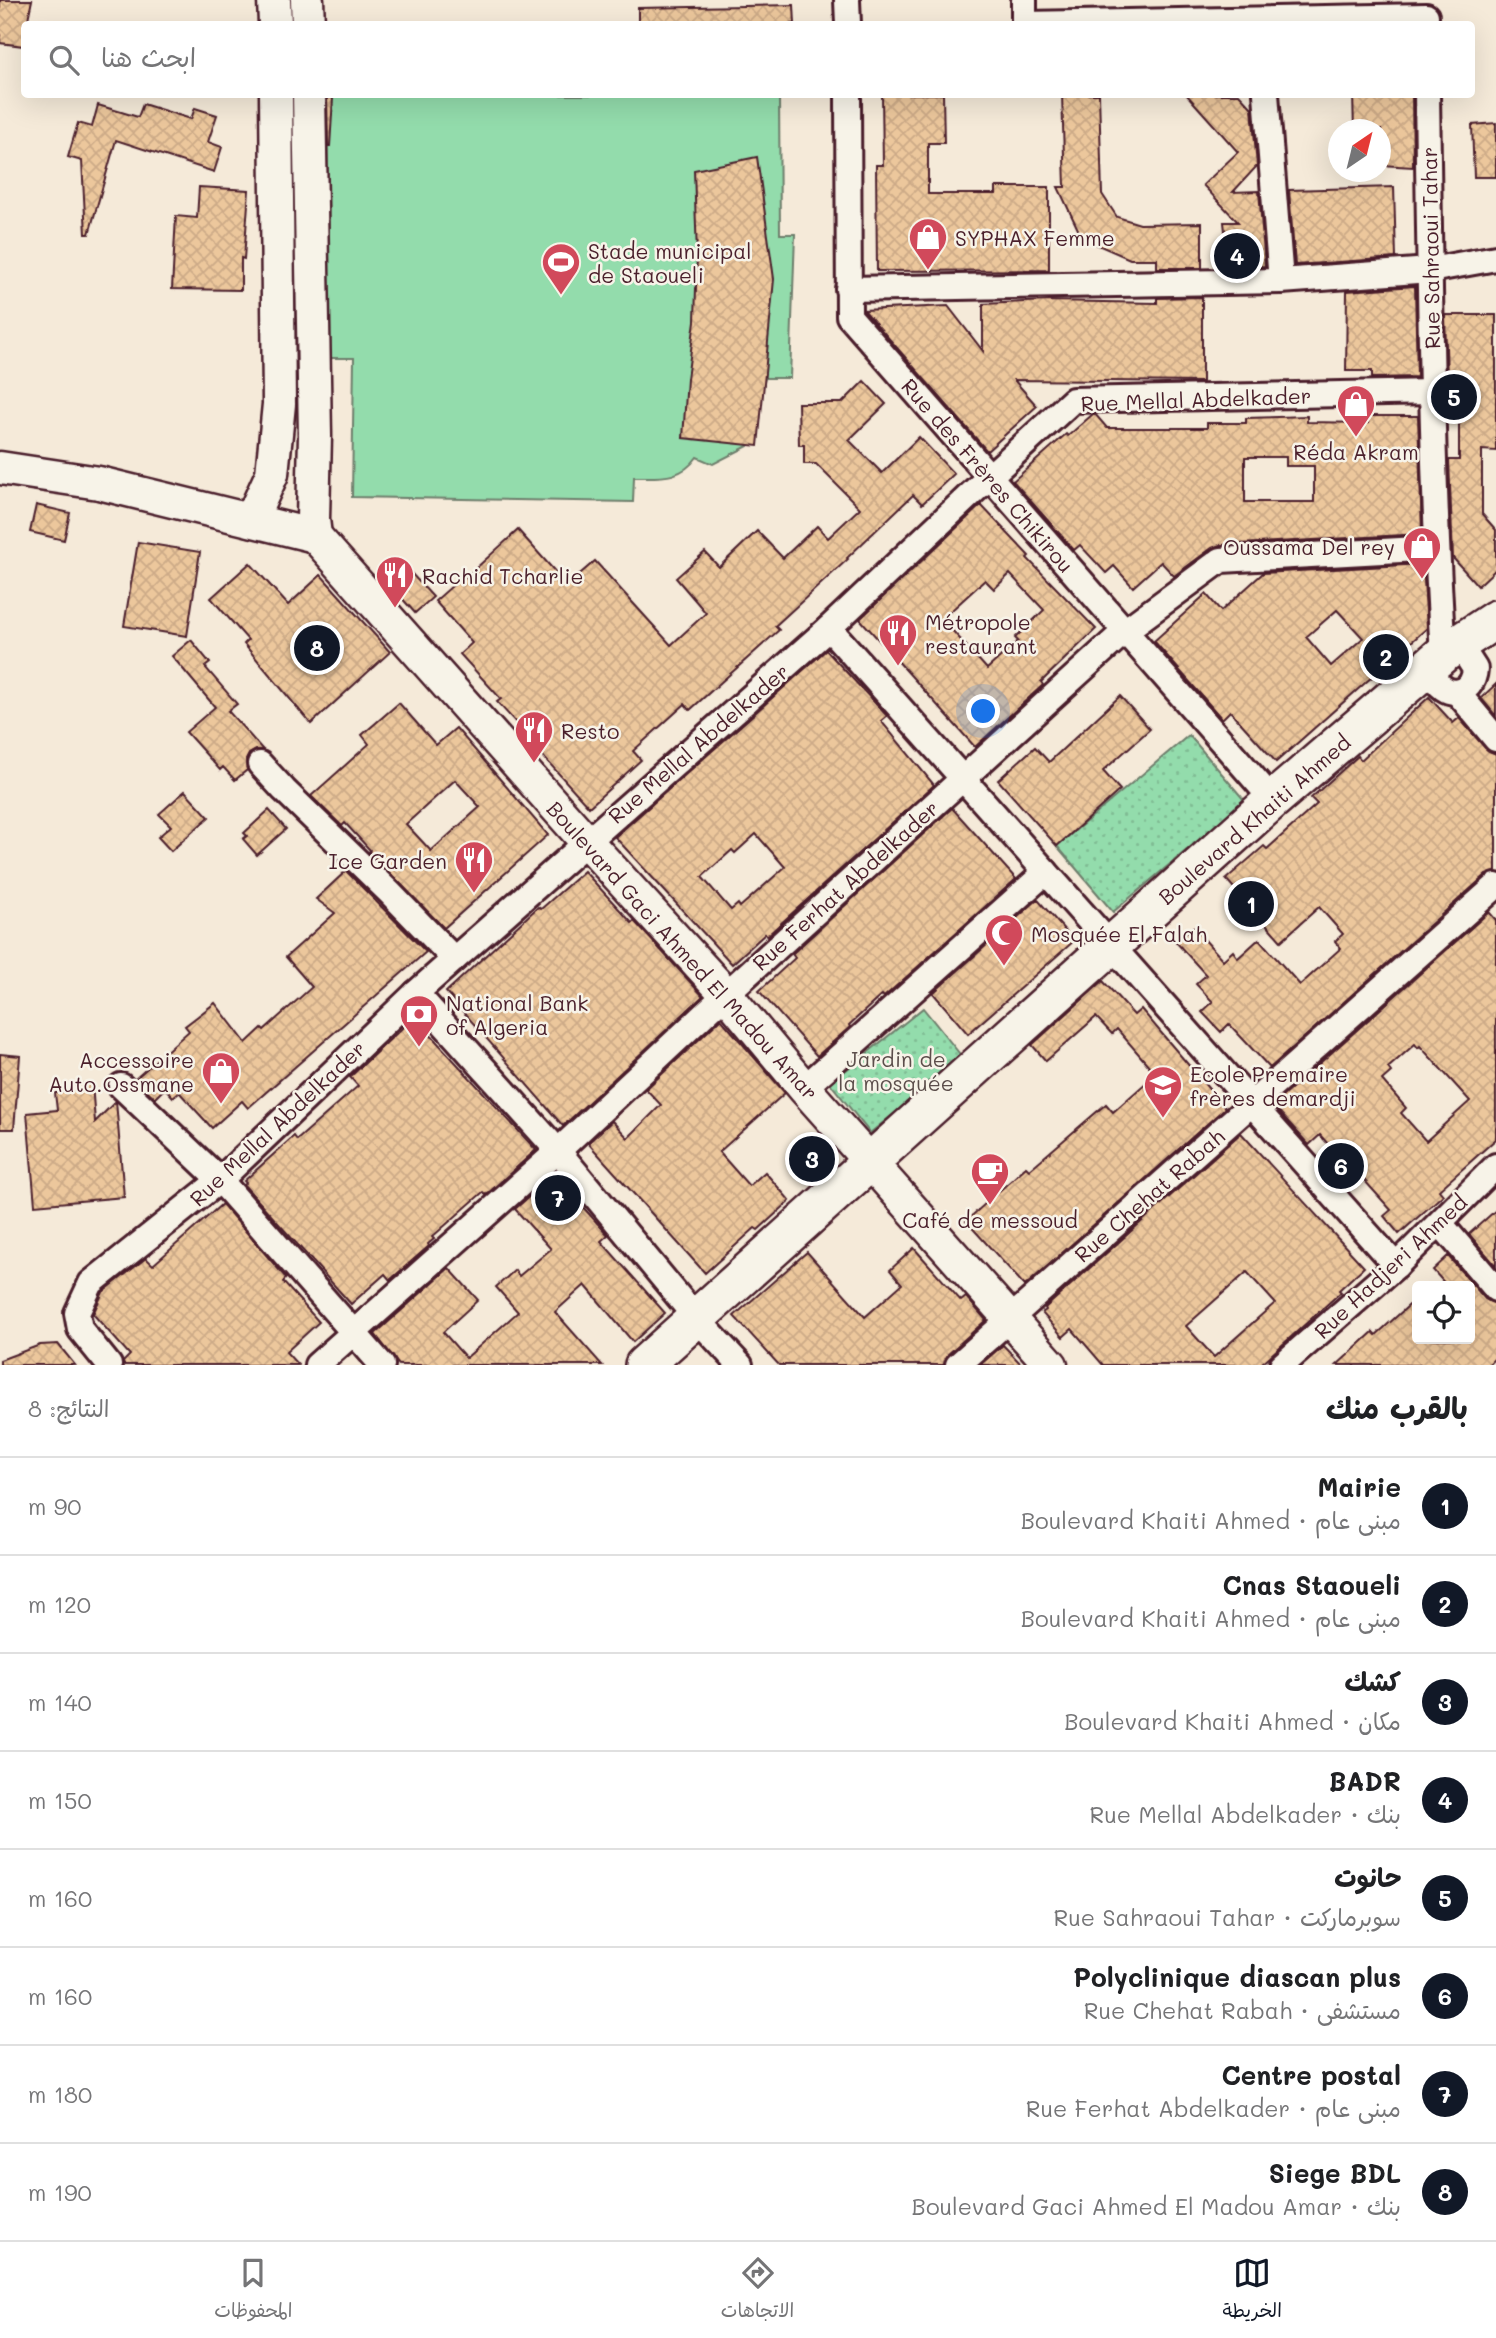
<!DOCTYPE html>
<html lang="ar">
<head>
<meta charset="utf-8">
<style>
  body { margin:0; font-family:Mali,"Playpen Sans Arabic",sans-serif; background:#f2f2f2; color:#202124; direction:rtl }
  .controls { position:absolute; right:21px; bottom:21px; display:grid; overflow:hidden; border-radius:7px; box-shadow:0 7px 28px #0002 }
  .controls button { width:63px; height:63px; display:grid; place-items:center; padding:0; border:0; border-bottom:2px solid #e0e0e0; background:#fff; color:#202124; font:35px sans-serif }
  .compass { position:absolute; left:1328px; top:119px; width:63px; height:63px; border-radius:50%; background:#fff; box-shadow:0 7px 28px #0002; rotate:35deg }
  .you { position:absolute; left:984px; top:712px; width:24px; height:24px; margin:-18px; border:5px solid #fff; border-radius:50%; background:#1a73e8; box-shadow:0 0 0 10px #1a73e833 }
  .badge { display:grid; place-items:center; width:46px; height:46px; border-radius:50%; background:#111827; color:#fff; font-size:23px; font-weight:700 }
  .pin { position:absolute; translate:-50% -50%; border:4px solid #fff; box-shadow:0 2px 7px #0006 }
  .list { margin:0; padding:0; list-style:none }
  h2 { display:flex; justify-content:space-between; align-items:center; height:91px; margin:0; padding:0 28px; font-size:30px }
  h2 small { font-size:23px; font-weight:400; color:#757577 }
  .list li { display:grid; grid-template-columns:46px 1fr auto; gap:21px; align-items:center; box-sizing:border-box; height:98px; padding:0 28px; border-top:2px solid #e0e0e0 }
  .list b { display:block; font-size:26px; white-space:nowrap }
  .list p { margin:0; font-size:23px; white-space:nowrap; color:#757577 }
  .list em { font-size:23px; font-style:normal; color:#757577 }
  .icon { flex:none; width:38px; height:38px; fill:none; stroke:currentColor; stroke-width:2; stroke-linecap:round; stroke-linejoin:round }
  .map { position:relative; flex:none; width:1496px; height:1365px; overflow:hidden; direction:ltr }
  .search { position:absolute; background:#fff; box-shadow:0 7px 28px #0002; left:21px; right:21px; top:21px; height:77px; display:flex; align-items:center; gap:18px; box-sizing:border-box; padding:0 24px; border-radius:7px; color:#757577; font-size:26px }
  .sheet { height:875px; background:#fff }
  nav { display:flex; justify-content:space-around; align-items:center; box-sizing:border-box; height:98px; border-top:2px solid #e0e0e0; background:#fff; font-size:19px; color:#757577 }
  nav a { display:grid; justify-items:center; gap:4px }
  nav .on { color:#111827 }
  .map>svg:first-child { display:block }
  .grass { fill:url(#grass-dots); stroke:#6e7e6c; stroke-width:2 }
  .pitch { fill:#93dcac; stroke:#6e7e6c; stroke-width:2 }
  .building { fill:url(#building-cross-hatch); stroke:#4a1f2b; stroke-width:2; fill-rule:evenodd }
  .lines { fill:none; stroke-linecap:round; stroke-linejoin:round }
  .minor-casing { stroke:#4a1f2b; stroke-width:30 }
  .major-casing { stroke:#4a1f2b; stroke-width:37 }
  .highway-casing { stroke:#4a1f2b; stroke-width:42 }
  .minor { stroke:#f7f3e8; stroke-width:24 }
  .major { stroke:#f7f3e8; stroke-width:32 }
  .highway { stroke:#f7f3e8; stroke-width:37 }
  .labels { text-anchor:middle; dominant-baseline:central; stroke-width:5; stroke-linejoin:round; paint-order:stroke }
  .poi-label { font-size:21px; fill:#4a1f2b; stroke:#f7f3e8; text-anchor:start }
  .street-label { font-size:21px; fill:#4a1f2b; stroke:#f7f3e8 }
  .park-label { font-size:21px; fill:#5c4e4b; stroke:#f7f3e8 }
</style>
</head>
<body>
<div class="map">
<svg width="1496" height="1365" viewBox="0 0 1496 1365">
  <defs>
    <pattern id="grass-dots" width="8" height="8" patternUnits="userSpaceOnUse" patternTransform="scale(1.75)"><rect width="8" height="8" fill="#93dcac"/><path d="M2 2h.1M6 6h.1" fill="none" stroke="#80bc94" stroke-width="1.8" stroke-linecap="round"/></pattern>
    <pattern id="building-cross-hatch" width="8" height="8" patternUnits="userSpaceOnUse" patternTransform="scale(1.75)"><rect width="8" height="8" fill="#ecc79c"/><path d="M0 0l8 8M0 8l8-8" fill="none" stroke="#ccaa87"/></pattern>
  </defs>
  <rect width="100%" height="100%" fill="#f5ead9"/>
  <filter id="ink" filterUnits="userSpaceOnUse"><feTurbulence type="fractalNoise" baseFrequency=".0143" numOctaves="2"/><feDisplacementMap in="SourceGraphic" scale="14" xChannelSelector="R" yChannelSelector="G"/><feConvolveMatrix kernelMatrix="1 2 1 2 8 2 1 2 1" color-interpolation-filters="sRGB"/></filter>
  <g filter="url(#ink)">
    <g class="grass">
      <path d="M1189 735 1245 801 1113 912 1057 846Z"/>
      <path d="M923 1008 963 1058 870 1133 830 1083Z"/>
    </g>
    <path class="pitch" d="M327 95H779L780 234H795L790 378H765L748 446 713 464 697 457C681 480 660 477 634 477L633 502 352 497 354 358H330Z"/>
    <g class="building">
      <path d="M0 0H32L27 24H24V46L0 43Z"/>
      <path d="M794 5 795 24H638V8Z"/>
      <path d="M882 94H943L944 143H928V194H996V187H1049V270L877 271 876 165H883Z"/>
      <path d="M1062 94H1099L1102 194 1117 217 1140 224 1202 223V268H1157V259H1130L1082 238 1058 187H1065Z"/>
      <path d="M1186 94H1239L1252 108 1257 166 1233 192 1259 191 1265 266 1248 267V257L1228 258 1224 222H1238L1203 185 1238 152Z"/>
      <path d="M1353 94H1412L1413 167 1381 165V130H1354Z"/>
      <path d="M327 97 333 98 330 146H328Z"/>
      <path d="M143 104 191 119 195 108 217 115 208 142 222 147 214 172 116 140 89 234H86L82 161 68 157 78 123 92 127 98 105 138 117Z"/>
      <path d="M1496 123V177H1474L1472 125Z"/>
      <path d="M757 157 774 279 758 446 683 438 687 379 695 321 697 255 694 170Z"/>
      <path d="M199 187 249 190 244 259 241 258V290L172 289 176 216 197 218Z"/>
      <path d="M1394 187 1396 258 1295 265 1289 190Z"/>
      <path d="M1415 286 1417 377 1372 378V371H1346L1347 291Z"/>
      <path d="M1202 297V382L1014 380 1037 406 987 451 864 310 948 306 983 351V304L1049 301 1157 303V298Z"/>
      <path d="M1445 315H1496V451L1482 450V514L1496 530V569L1478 586 1453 558 1449 460H1459V404H1451V379H1447Z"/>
      <path d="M864 381 886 404 849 440 882 473 919 437 954 474 922 504 913 495 847 558 848 559 775 626 779 630 690 710 685 704 633 751 641 760 589 807 540 753 542 751 497 702 501 699 460 654 472 643 435 601 461 578 463 580 518 530 567 585 595 561 671 645 706 613 676 578 705 552 719 567 757 531 783 558 817 526 828 538 860 508 816 464H804V445H799L798 403H842Z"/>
      <path d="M1093 414H1095L1107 428H1207V423H1246V418L1307 416V422L1368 423V416H1418L1422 534 1220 545 1212 548 1174 576 1161 562 1133 587 1114 566 1106 573 1080 545 1074 550 1013 481 1066 434 1068 436ZM1245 457H1286V466H1314V502H1245Z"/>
      <path d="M36 505 70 513 64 540 30 532Z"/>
      <path d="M981 505 1029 556 1027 558 1096 629 1041 682 1043 685 975 747 860 619ZM1010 574 1044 610 1015 638 1018 641 987 669 942 619 985 580 994 589Z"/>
      <path d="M138 542 200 552 187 636 124 626Z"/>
      <path d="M250 563 288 605 321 575 390 652 311 724 244 644 248 640 211 598Z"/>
      <path d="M1423 564 1427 628 1276 762 1230 711 1222 719 1154 641 1206 594 1221 611 1263 573ZM1337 610 1363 638 1331 666 1306 637Z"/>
      <path d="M410 572 433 597 415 613 392 587Z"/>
      <path d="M191 640 210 663 205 667 237 704 228 711 263 750H256L249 754 246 760 247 770 235 780 223 767 220 770 186 732 215 707 172 656Z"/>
      <path d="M826 650 887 716 881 721 934 785 768 935 765 934 732 964 615 837ZM756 834 785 867 740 907 738 904 731 910 702 877 732 850 735 853Z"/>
      <path d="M1496 684V716L1481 698Z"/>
      <path d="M1120 696 1150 729 1103 771 1120 790 1057 846 998 780 1035 747 1049 762Z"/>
      <path d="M1429 697 1453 723 1459 718 1485 748 1496 754V872L1486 875 1270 1068 1229 1024 1221 1032 1202 1012 1213 1002 1196 984 1206 975 1176 942 1193 927 1223 960 1233 951 1238 958 1259 939 1300 985 1341 948 1335 941 1343 934 1319 907 1281 941 1226 879 1264 846 1267 849 1317 804 1311 798 1358 756 1361 760Z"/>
      <path d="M399 703 436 745 456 728 548 835 444 928 369 852 370 850 345 823 342 826 311 796 369 744 362 735ZM455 780 480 807 431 851 406 824Z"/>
      <path d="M185 791 209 817 171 851 158 837 171 826 159 814Z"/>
      <path d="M952 808 1016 879 884 997 882 995 849 1025 850 1027 817 1056 759 991 795 958 792 954Z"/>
      <path d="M269 810 286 829 257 855 243 839 247 836 244 833Z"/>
      <path d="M346 871 426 952 248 1108 242 1101 212 1128 179 1092 173 1097 165 1088 155 1098 135 1079 189 1031 185 1026 215 1003 246 1043 262 1028 264 1030 312 987 286 957 335 913 316 899Z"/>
      <path d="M584 871 632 923 634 921 703 996 563 1126 446 992 538 907 541 909Z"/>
      <path d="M1036 901H1039L1074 941 968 1034 933 993Z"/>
      <path d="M1489 912 1496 920V1139L1439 1190 1443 1195 1399 1234 1384 1216 1391 1210 1347 1161 1345 1163 1320 1135 1309 1145 1273 1105ZM1415 1044 1418 1048 1420 1046 1470 1101 1426 1141 1401 1113 1406 1108 1382 1080 1391 1072 1388 1068Z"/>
      <path d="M1103 981 1134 1015 1141 1009 1225 1108 1025 1286 966 1221 1026 1167 1029 1170 1106 1104 1113 1112 1156 1074 1117 1029 1112 1034 1096 1017 1046 1061 1032 1045Z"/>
      <path d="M414 1017 536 1150 486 1195 483 1192 432 1237 434 1239 428 1244 429 1246 390 1280 385 1274 351 1304 244 1185 246 1183 244 1181 294 1136 297 1140 358 1086 350 1077Z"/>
      <path d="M721 1019 785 1093 719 1152 749 1186 765 1172 790 1201 758 1230 755 1228 705 1273 588 1143 612 1121 628 1138 661 1105 646 1089Z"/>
      <path d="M0 1054 20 1056 14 1129H0Z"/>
      <path d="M92 1083 95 1122 116 1101 124 1197 35 1205 27 1113 57 1110 55 1093 68 1092 67 1085Z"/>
      <path d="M1241 1133 1364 1267 1339 1290 1341 1292 1260 1365H1103L1072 1329 1063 1337 1042 1313 1046 1310 1045 1308ZM1247 1272 1275 1303 1214 1357 1186 1326Z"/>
      <path d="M554 1175 608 1235 601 1241 665 1313 633 1342 585 1285 555 1312 602 1365H399L375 1334 449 1268 478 1300 443 1332 466 1358 518 1312 496 1287 515 1270 519 1276 551 1249 515 1209Z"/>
      <path d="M222 1204 286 1278 283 1282 319 1322 286 1352 298 1365H124L123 1362 130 1355 93 1314 103 1292 146 1258 153 1265Z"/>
      <path d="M1496 1210V1266L1469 1234Z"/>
      <path d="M914 1248 961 1301 966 1297 986 1320 948 1354 944 1365H779L734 1316 807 1252 865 1317 902 1284 890 1270Z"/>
      <path d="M1448 1256 1485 1299 1496 1304V1357L1488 1365H1337L1373 1332 1376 1335 1417 1298V1339H1470V1286H1447L1433 1270Z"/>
      <path d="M58 1344 75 1365H0V1360L40 1345Z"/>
      <path d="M1003 1345 1022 1365H980Z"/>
    </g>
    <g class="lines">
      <g class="minor-casing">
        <g id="minor">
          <path d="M847 0 848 24"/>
          <path d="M1024 0V24"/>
          <path d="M1026 24 1426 16"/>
          <path d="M848 94 849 316 1273 800"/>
          <path d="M1427 94C1430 281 1431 467 1443 654"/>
          <path d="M1281 281 1430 270 1496 258"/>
          <path d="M848 289 1281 281 1266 94"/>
          <path d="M829 628 1396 1266"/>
          <path d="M1437 659 1433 674C1443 700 1473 697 1475 669L1466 655 1454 646"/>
          <path d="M1457 692 1496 739"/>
          <path d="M260 764 284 790 390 893 454 959"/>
          <path d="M416 993 558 1151 697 1319 740 1365"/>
          <path d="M121 1086 220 1180 382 1365"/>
          <path d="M804 1088 1046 872"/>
          <path d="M1440 1223 1496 1289"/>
          <path d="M109 1365 80 1329 77 1313 91 1283 220 1180 416 993 829 628 989 477 1073 400 1432 392"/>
          <path d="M317 1365 558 1151 726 994 1126 630 1221 560 1436 548"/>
          <path d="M958 1365 1496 886"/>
          <path d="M1282 1365 1396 1266 1496 1166"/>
        </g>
      </g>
      <g class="major-casing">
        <g id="major">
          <path d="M274 0 275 24"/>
          <path d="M307 0 308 24"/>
          <path d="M309 94 315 436 313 519 315 536"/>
          <path d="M0 468 99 483 315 536"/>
          <path d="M251 520 272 474 279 404 276 94"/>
          <path d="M315 536 586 841 726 994 804 1088 1051 1365"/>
        </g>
      </g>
      <g class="highway-casing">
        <path id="highway" d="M644 1365 1273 800 1443 654 1496 619"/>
      </g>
      <use href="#minor" class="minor"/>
      <use href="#major" class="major"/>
      <use href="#highway" class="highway"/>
    </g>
  </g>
  <defs>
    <g id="shop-pin" transform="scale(2.0125)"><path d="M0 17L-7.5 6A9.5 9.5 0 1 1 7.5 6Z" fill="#d1495b" stroke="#f7f3e8"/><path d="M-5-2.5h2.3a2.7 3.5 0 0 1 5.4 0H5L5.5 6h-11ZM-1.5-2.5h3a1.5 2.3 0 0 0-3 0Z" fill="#fff"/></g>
    <g id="stadium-pin" transform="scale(2.0125)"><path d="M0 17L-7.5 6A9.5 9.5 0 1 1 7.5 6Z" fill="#d1495b" stroke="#f7f3e8"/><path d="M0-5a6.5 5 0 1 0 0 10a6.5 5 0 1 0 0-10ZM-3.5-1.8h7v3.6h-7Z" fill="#fff"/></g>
    <g id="restaurant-pin" transform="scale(2.0125)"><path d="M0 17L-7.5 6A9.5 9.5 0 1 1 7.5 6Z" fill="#d1495b" stroke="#f7f3e8"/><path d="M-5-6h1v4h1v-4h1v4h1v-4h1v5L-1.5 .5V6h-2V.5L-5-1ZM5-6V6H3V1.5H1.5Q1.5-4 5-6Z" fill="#fff"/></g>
    <g id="mosque-pin" transform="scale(2.0125)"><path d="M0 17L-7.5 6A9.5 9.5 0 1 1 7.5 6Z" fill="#d1495b" stroke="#f7f3e8"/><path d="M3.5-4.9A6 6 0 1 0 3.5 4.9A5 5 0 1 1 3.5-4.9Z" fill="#fff"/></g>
    <g id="bank-pin" transform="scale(2.0125)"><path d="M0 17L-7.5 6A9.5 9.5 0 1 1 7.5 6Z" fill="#d1495b" stroke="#f7f3e8"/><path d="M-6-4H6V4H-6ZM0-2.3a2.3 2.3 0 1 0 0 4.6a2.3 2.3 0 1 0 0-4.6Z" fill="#fff"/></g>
    <g id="school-pin" transform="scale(2.0125)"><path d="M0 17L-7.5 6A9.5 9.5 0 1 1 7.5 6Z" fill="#d1495b" stroke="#f7f3e8"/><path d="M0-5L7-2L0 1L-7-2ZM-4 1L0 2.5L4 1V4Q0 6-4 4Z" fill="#fff"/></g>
    <g id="cafe-pin" transform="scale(2.0125)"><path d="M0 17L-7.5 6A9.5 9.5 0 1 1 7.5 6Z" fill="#d1495b" stroke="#f7f3e8"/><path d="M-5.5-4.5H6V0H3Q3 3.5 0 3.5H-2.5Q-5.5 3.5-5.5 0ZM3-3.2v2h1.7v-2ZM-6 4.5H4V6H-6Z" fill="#fff"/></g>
  </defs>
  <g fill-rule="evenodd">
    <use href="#shop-pin" x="928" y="237"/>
    <use href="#stadium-pin" x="561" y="262"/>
    <use href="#shop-pin" x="1356" y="404"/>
    <use href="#shop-pin" x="1422" y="546"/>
    <use href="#restaurant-pin" x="395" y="575"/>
    <use href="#restaurant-pin" x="898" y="633"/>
    <use href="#restaurant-pin" x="534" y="730"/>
    <use href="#restaurant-pin" x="474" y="860"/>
    <use href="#mosque-pin" x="1004" y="933"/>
    <use href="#bank-pin" x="419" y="1014"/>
    <use href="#shop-pin" x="221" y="1071"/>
    <use href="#school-pin" x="1163" y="1085"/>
    <use href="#cafe-pin" x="990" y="1172"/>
  </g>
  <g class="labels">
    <g class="poi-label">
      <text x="955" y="237">SYPHAX Femme</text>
      <text x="588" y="250">Stade municipal<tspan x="588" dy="24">de Staoueli</tspan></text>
      <text x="1356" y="451" text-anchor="middle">Réda Akram</text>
      <text x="1395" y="546" text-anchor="end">Oussama Del rey</text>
      <text x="422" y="575">Rachid Tcharlie</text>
      <text x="925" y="621">Métropole<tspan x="925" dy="24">restaurant</tspan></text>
      <text x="561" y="730">Resto</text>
      <text x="447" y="860" text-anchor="end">Ice Garden</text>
      <text x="1031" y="933">Mosquée El Falah</text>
      <text x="446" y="1002">National Bank<tspan x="446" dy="24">of Algeria</tspan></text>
      <text x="194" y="1059" text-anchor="end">Accessoire<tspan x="194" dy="24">Auto.Ossmane</tspan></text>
      <text x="1190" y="1073">Ecole Premaire<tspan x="1190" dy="24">frères demardji</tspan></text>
      <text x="990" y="1219" text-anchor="middle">Café de messoud</text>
    </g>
    <g class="street-label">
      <text transform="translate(1430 248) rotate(-91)">Rue Sahraoui Tahar</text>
      <text transform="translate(1196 399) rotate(-2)">Rue Mellal Abdelkader</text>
      <text transform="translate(988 475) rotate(49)">Rue des Frères Chikirou</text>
      <text transform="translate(698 743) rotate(-41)">Rue Mellal Abdelkader</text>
      <text transform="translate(1254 819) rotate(-41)">Boulevard Khaiti Ahmed</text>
      <text transform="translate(845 885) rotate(-42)">Rue Ferhat Abdelkader</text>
      <text transform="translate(683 950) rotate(48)">Boulevard Gaci Ahmed El Madou Amar</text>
      <text transform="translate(277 1123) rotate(-43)">Rue Mellal Abdelkader</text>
      <text transform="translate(1149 1195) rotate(-41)">Rue Chehat Rabah</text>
      <text transform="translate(1390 1266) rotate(-43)">Rue Hadjeri Ahmed</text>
    </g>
    <g class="park-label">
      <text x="896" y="1058">Jardin de<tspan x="896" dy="24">la mosquée</tspan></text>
    </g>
  </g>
</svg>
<div class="controls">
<button><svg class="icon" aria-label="locate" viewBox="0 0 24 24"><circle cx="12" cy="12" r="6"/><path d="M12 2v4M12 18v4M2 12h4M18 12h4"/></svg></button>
</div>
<svg class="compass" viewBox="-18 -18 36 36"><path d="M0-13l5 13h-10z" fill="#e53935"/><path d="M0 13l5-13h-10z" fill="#757577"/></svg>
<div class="you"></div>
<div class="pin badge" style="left:1251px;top:904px">1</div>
<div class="pin badge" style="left:1386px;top:657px">2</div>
<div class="pin badge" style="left:812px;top:1159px">3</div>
<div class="pin badge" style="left:1237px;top:256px">4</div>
<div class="pin badge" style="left:1454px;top:397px">5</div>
<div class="pin badge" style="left:1341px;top:1166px">6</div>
<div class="pin badge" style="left:558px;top:1198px">7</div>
<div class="pin badge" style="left:317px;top:648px">8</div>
<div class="search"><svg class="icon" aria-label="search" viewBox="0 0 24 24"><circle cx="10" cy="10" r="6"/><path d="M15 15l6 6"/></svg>ابحث هنا</div>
</div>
<section class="sheet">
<h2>بالقرب منك<small>النتائج: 8</small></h2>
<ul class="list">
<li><span class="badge">1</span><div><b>Mairie</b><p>مبنى عام · Boulevard Khaiti Ahmed</p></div><em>90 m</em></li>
<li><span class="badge">2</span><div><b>Cnas Staoueli</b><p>مبنى عام · Boulevard Khaiti Ahmed</p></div><em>120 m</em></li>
<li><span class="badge">3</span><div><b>كشك</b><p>مكان · Boulevard Khaiti Ahmed</p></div><em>140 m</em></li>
<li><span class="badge">4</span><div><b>BADR</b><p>بنك · Rue Mellal Abdelkader</p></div><em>150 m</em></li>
<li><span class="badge">5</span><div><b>حانوت</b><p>سوبرماركت · Rue Sahraoui Tahar</p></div><em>160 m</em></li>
<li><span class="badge">6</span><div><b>Polyclinique diascan plus</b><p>مستشفى · Rue Chehat Rabah</p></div><em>160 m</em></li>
<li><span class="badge">7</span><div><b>Centre postal</b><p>مبنى عام · Rue Ferhat Abdelkader</p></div><em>180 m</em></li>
<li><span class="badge">8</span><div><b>Siege BDL</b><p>بنك · Boulevard Gaci Ahmed El Madou Amar</p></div><em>190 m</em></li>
</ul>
</section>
<nav>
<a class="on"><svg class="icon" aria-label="map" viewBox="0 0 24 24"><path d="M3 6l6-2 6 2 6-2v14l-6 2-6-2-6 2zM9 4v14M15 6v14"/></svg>الخريطة</a>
<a><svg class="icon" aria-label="directions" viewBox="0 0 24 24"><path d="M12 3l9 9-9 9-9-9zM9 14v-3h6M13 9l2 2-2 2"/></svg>الاتجاهات</a>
<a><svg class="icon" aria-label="saved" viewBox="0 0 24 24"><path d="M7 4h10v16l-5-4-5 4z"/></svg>المحفوظات</a>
</nav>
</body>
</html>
